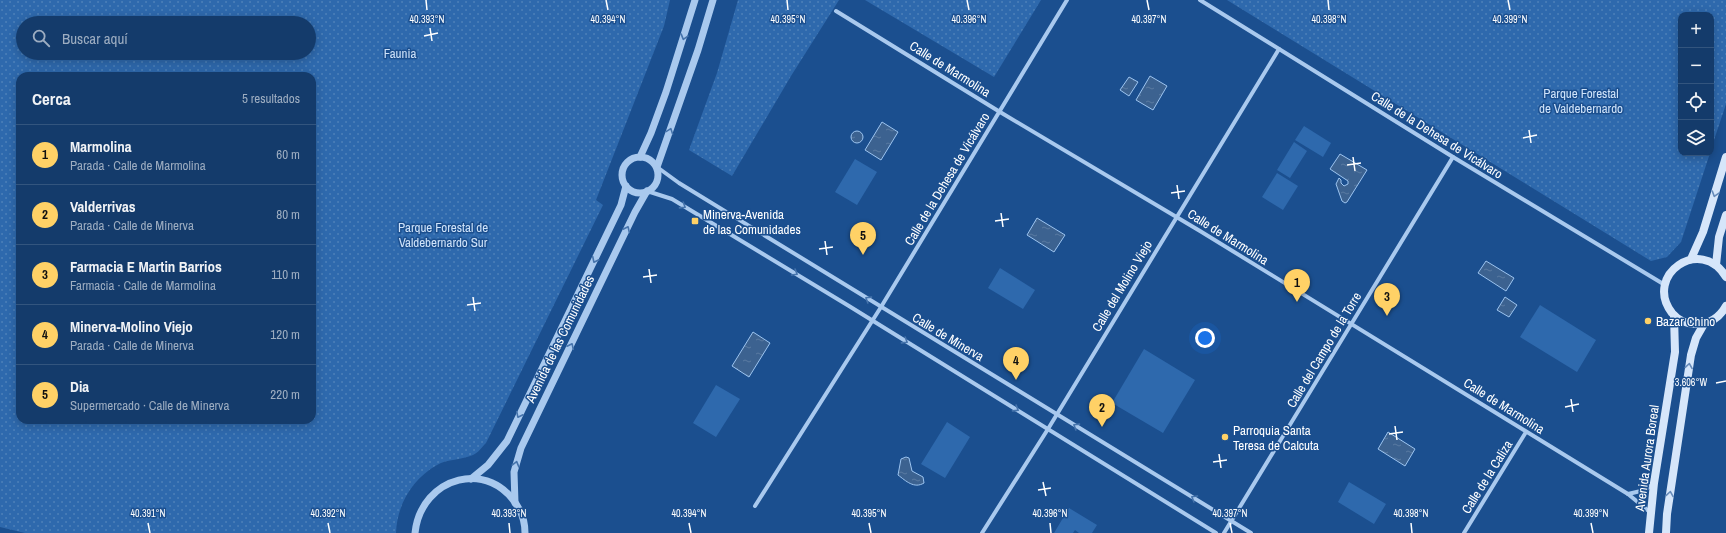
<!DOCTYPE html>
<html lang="es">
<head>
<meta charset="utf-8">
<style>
  body { margin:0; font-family:"Archivo Narrow",sans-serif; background:#214673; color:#f1f3f6 }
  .controls { position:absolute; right:12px; top:12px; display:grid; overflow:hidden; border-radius:8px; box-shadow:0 2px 10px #0003 }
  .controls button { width:36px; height:36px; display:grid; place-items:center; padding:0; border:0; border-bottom:1px solid #33557e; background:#143b6b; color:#f1f3f6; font:20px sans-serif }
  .you { position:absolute; left:1205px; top:338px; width:14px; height:14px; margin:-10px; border:3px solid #fff; border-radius:50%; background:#1a73e8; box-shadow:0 0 0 6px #1a73e833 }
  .badge { display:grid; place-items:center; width:26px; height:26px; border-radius:50%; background:#ffd166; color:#111; font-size:13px; font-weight:700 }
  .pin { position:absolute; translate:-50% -33px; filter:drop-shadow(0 1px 2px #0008) }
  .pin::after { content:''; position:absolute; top:21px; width:14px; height:12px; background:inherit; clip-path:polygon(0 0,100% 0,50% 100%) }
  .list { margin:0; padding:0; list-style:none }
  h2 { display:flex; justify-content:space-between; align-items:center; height:52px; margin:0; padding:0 16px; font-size:17px }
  h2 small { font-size:13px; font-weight:400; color:#9dadc1 }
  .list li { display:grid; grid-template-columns:26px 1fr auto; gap:12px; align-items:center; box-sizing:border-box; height:60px; padding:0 16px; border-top:1px solid #33557e }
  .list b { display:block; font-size:15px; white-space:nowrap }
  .list p { margin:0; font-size:13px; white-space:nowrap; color:#9dadc1 }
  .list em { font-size:13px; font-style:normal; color:#9dadc1 }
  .icon { flex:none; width:22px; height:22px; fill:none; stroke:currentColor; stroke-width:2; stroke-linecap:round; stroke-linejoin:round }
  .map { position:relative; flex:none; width:1726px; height:533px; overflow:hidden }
  .search { position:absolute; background:#143b6b; box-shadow:0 2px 10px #0003; left:16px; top:16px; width:300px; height:44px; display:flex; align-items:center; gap:10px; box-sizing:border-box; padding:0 14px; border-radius:22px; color:#9dadc1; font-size:15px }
  .panel { position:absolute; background:#143b6b; box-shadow:0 2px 10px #0003; left:16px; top:72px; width:300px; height:352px; border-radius:12px }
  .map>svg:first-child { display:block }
  .green { fill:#2e69ad }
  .park { fill:url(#park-dots); fill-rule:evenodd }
  .water { fill:url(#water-ripples); stroke:#9cc4f0 }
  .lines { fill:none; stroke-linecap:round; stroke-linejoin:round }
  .minor { stroke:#a9c9ee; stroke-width:4 }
  .tertiary { stroke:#a9c9ee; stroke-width:7 }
  .secondary { stroke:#d6e6fa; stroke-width:8 }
  .oneway { stroke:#4674ac }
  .oneway2 { stroke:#668bba }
  .ticks { fill:none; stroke:#fff; stroke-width:1.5 }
  .poi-dot { fill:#ffd166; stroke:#1b4f8f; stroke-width:1.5 }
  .labels { text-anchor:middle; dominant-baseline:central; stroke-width:3; stroke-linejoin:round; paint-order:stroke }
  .park-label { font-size:13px; fill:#cfe3fa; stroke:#1b4f8f }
  .street-label { font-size:13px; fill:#fff; stroke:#1b4f8f }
  .poi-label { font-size:13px; fill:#fff; stroke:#1b4f8f; text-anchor:start }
  .ticks-label { font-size:10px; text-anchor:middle; fill:#fff; stroke:#1b4f8f; stroke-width:3; stroke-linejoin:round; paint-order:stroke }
</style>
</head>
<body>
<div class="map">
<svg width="1726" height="533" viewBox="0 0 1726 533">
  <defs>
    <pattern id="park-dots" width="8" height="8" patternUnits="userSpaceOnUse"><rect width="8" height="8" fill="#2e69ad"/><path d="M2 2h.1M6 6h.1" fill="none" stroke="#4d80b9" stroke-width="1.8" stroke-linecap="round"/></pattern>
    <pattern id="water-ripples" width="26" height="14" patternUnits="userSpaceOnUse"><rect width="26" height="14" fill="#3c6290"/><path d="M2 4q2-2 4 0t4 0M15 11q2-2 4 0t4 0" fill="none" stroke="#597aa1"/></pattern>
  </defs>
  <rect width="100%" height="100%" fill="#1b4f8f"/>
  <g class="green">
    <path d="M1304 126 1331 143 1323 157 1295 140Z"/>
    <path d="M1294 142 1307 151 1290 178 1277 170Z"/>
    <path d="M855 159 877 172 857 205 835 192Z"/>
    <path d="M1277 173 1298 186 1283 210 1262 197Z"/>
    <path d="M1000 268 1035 290 1023 309 988 288Z"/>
    <path d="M1540 305 1596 340 1577 372 1520 337Z"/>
    <path d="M1144 349 1195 380 1163 433 1112 403Z"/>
    <path d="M716 385 740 399 716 437 693 423Z"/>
    <path d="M947 422 970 437 945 478 921 464Z"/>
    <path d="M1349 482 1386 504 1374 524 1338 502Z"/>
    <path d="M1069 508 1097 525 1092 533H1079L1075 530 1073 533H1054Z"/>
  </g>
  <g class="park">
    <path d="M0 0H670L664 26 596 200 603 205 486 443C482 447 478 453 473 455 462 460 447 459 437 465 412 479 397 505 396 533H25L0 527ZM23 23H309V53H23ZM20 76H312V420H20Z"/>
    <path d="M738 0H839L791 76 732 176 689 150 717 73Z"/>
    <path d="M865 0H1041L994 77Z"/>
    <path d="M1227 0H1726V104L1711 149V15H1681V153H1710L1681 242 1667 257 1651 261Z"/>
  </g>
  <g class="water">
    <path d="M1150 76 1167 86 1153 110 1136 100Z"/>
    <path d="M1129 77 1138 82 1129 96 1120 90Z"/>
    <path d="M882 122 898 132 881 160 865 150Z"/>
    <circle cx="857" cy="137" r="6"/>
    <path d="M1340 154 1367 170 1347 202 1345 203 1342 201 1336 184 1339 178 1341 180V183L1344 186 1348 184V181L1330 169Z"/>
    <path d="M1037 218 1065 235 1054 252 1027 235Z"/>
    <path d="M1486 261 1514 278 1506 291 1478 273Z"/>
    <path d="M1505 297 1517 305 1509 317 1497 310Z"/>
    <path d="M753 332 770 343 749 377 732 366Z"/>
    <path d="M1388 432 1415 449 1405 466 1378 449Z"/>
    <path d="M906 457 909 458 912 471 923 477 924 483C914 489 906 481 898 475L901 459Z"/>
  </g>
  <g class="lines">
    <g class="minor">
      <path d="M1200 0 1453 157 1665 285"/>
      <path d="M836 11 1000 112 1200 231 1628 494 1651 513"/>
      <path d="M657 167 679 183 1251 533"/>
      <path d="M647 191 672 199 849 306 1216 533"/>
      <path d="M1628 494 1645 490 1653 484"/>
      <path d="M755 506 881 307 1067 0"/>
      <path d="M982 533 1048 429 1279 49"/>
      <path d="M1224 533 1453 157"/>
      <path d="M1464 533 1526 432"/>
    </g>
    <g class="tertiary">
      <circle cx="640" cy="175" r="18"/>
      <path d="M640 157 651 133 666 92 695 0"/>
      <path d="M657 167 698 50 713 0"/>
      <path d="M471 479 488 465 507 441 621 205 626 186"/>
      <path d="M515 503 514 472 521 448 635 212 647 191"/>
      <path d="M415 533C421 476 491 457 519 509 523 516 525 525 525 533"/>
    </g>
    <g class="secondary">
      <path d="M1691 259 1703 232 1726 157"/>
      <path d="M1716 265 1719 237 1726 215"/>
      <path d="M1726 277C1701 235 1643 275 1672 313 1678 320 1687 324 1696 324 1709 325 1720 317 1726 306"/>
      <path d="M1649 533 1654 483 1675 352 1674 316"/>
      <path d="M1666 533 1667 514 1691 355 1696 338 1704 324"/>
    </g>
  </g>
  <defs><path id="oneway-chevron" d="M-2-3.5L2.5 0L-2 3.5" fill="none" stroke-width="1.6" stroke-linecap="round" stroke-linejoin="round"/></defs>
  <g class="oneway">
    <use href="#oneway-chevron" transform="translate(684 37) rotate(106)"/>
    <use href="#oneway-chevron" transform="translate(670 131) rotate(-70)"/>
    <use href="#oneway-chevron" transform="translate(683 206) rotate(32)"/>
    <use href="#oneway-chevron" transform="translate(627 229) rotate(-64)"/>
    <use href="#oneway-chevron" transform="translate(595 260) rotate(116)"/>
    <use href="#oneway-chevron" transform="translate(795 273) rotate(31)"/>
    <use href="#oneway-chevron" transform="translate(868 299) rotate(-148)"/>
    <use href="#oneway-chevron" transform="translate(905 341) rotate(32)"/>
    <use href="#oneway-chevron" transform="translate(571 346) rotate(-64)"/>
    <use href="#oneway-chevron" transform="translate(1016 409) rotate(32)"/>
    <use href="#oneway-chevron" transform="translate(519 415) rotate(116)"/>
    <use href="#oneway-chevron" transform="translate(1076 426) rotate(-148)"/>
    <use href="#oneway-chevron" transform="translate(516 464) rotate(-75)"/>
    <use href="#oneway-chevron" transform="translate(1194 498) rotate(-149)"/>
  </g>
  <g class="oneway2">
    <use href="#oneway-chevron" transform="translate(1715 194) rotate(107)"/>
    <use href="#oneway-chevron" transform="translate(1689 366) rotate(-81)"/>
    <use href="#oneway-chevron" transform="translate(1670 494) rotate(-81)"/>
  </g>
  <path class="ticks" d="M426 0 427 10M606 0 608 10M787 0 788 10M967 0 969 10M1147 0 1149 10M1328 0 1329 10M1508 0 1510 10M430 28 432 41M424 36 438 33M1529 130 1531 143M1523 138 1537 135M1353 157 1355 171M1347 165 1361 163M1177 185 1179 199M1171 193 1185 191M1001 213 1003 227M995 221 1009 219M825 241 827 255M819 249 833 247M649 269 651 283M643 277 657 275M473 297 475 311M467 305 481 303M1716 383 1726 381M1571 399 1573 412M1565 407 1579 404M1395 426 1397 440M1389 434 1403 432M1219 454 1221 468M1213 462 1227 460M1043 482 1046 496M1038 490 1051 488M148 523 150 533M328 523 330 533M509 523 510 533M689 523 691 533M869 523 871 533M1050 523 1051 533M1230 523 1232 533M1411 523 1412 533M1591 523 1593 533"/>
  <g class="poi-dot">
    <rect x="691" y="217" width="8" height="8" rx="2"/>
    <circle cx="1648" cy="321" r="4"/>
    <circle cx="1225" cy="437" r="4"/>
  </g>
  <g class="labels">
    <g class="park-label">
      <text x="400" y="53">Faunia</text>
      <text x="1581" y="93">Parque Forestal<tspan x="1581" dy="15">de Valdebernardo</tspan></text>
      <text x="443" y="227">Parque Forestal de<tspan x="443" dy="15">Valdebernardo Sur</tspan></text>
    </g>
    <g class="street-label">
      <text transform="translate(950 69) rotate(32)">Calle de Marmolina</text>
      <text transform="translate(1437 135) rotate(32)">Calle de la Dehesa de Vicálvaro</text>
      <text transform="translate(947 179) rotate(-59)">Calle de la Dehesa de Vicálvaro</text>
      <text transform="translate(1228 237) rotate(32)">Calle de Marmolina</text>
      <text transform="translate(1122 286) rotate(-59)">Calle del Molino Viejo</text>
      <text transform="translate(948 337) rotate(31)">Calle de Minerva</text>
      <text transform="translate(560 339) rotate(-64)">Avenida de las Comunidades</text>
      <text transform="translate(1324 350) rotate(-59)">Calle del Campo de la Torre</text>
      <text transform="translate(1504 406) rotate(32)">Calle de Marmolina</text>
      <text transform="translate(1647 458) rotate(-82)">Avenida Aurora Boreal</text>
      <text transform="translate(1487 477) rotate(-58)">Calle de la Caliza</text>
    </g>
    <g class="poi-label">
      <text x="703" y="214">Minerva-Avenida<tspan x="703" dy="15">de las Comunidades</tspan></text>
      <text x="1656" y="321">Bazar Chino</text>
      <text x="1233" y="430">Parroquia Santa<tspan x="1233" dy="15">Teresa de Calcuta</tspan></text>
    </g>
  </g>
  <g class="ticks-label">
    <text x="427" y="23">40.393°N</text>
    <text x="608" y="23">40.394°N</text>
    <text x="788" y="23">40.395°N</text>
    <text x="969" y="23">40.396°N</text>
    <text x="1149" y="23">40.397°N</text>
    <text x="1329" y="23">40.398°N</text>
    <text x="1510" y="23">40.399°N</text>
    <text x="1691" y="386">3.606°W</text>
    <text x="148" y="517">40.391°N</text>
    <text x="328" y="517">40.392°N</text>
    <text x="509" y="517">40.393°N</text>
    <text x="689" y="517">40.394°N</text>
    <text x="869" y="517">40.395°N</text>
    <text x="1050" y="517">40.396°N</text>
    <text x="1230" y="517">40.397°N</text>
    <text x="1411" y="517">40.398°N</text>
    <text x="1591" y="517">40.399°N</text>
  </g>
</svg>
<div class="controls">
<button>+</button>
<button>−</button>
<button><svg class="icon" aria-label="locate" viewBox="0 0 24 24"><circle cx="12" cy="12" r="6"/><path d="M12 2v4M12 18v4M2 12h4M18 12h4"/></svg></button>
<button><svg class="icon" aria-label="layers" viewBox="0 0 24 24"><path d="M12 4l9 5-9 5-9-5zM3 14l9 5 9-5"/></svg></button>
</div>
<div class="you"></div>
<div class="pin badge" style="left:1297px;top:302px">1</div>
<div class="pin badge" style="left:1102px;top:427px">2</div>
<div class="pin badge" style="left:1387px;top:316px">3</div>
<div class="pin badge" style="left:1016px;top:380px">4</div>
<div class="pin badge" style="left:863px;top:255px">5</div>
<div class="search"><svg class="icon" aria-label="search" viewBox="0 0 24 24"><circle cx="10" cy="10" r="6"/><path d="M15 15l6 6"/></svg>Buscar aquí</div>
<section class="panel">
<h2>Cerca<small>5 resultados</small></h2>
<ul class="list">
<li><span class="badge">1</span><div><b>Marmolina</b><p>Parada · Calle de Marmolina</p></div><em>60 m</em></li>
<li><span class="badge">2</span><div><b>Valderrivas</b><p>Parada · Calle de Minerva</p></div><em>80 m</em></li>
<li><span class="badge">3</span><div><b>Farmacia E Martin Barrios</b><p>Farmacia · Calle de Marmolina</p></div><em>110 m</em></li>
<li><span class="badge">4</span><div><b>Minerva-Molino Viejo</b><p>Parada · Calle de Minerva</p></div><em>120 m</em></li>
<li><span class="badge">5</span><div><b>Dia</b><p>Supermercado · Calle de Minerva</p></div><em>220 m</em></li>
</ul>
</section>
</div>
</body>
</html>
